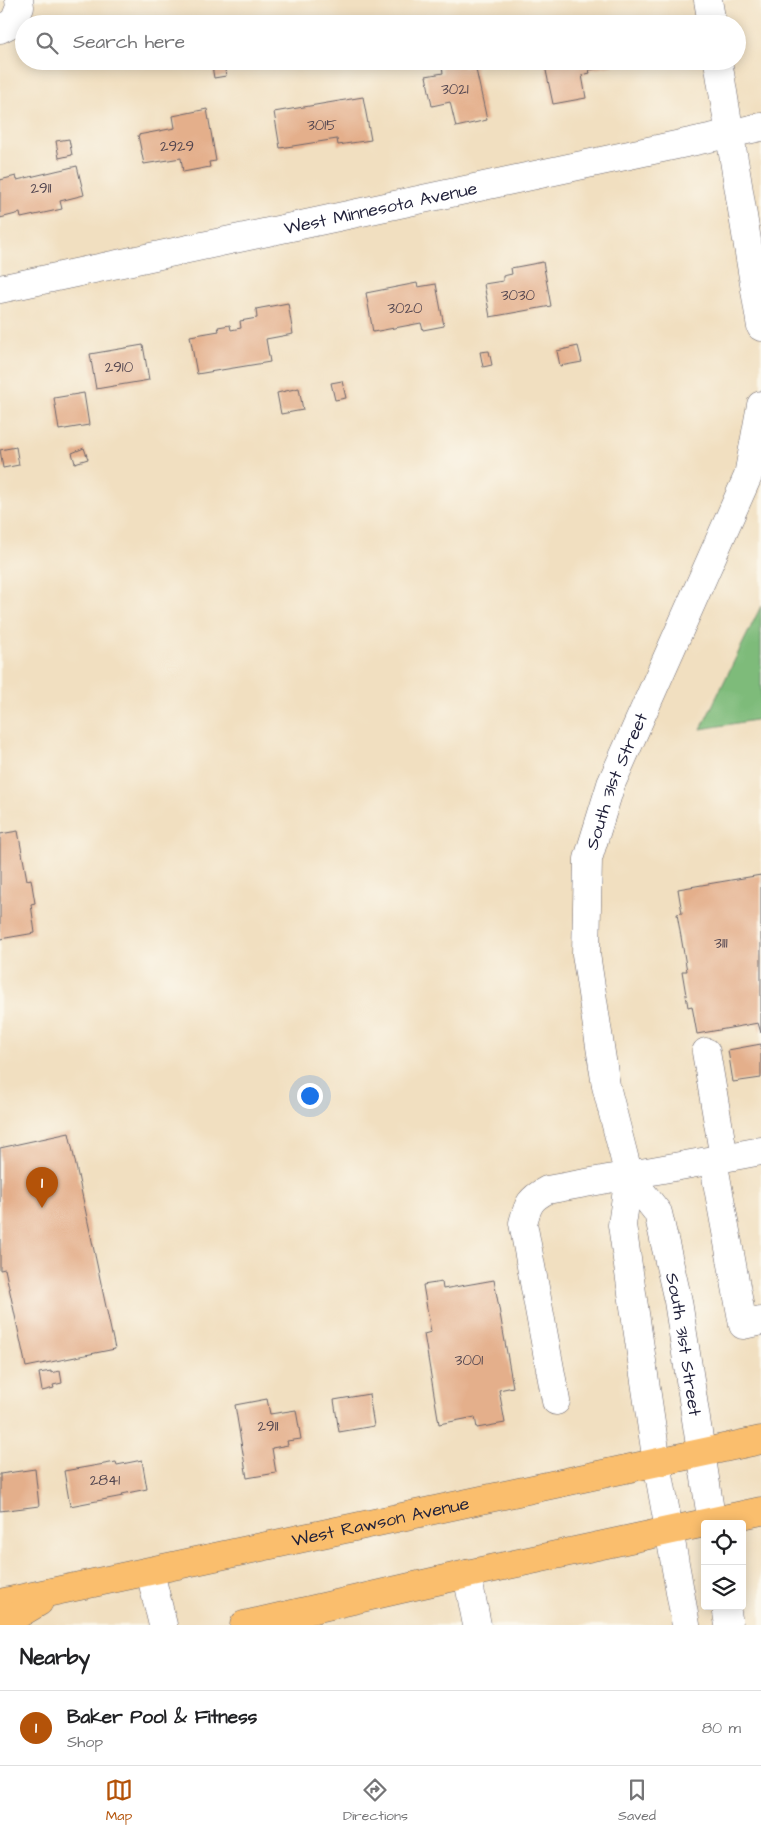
<!DOCTYPE html>
<html lang="en">
<head>
<meta charset="utf-8">
<style>
  body { margin:0; font-family:"Architects Daughter",sans-serif; background:#f2f2f2; color:#202124 }
  .controls { position:absolute; right:15px; bottom:15px; display:grid; overflow:hidden; border-radius:5px; box-shadow:0 2px 12px #0003 }
  .controls button { width:45px; height:45px; display:grid; place-items:center; padding:0; border:0; border-bottom:1px solid #e0e0e0; background:#fff; color:#202124; font:25px sans-serif }
  .you { position:absolute; left:309px; top:1095px; width:18px; height:18px; margin:-12px; border:4px solid #fff; border-radius:50%; background:#1a73e8; box-shadow:0 0 0 8px #1a73e833 }
  .badge { display:grid; place-items:center; width:32px; height:32px; border-radius:50%; background:#b45309; color:#fff; font-size:16px; font-weight:700 }
  .pin { position:absolute; translate:-50% -41px; filter:drop-shadow(0 1px 2px #0008) }
  .pin::after { content:''; position:absolute; top:26px; width:18px; height:15px; background:inherit; clip-path:polygon(0 0,100% 0,50% 100%) }
  .list { margin:0; padding:0; list-style:none }
  h2 { display:flex; justify-content:space-between; align-items:center; height:65px; margin:0; padding:0 20px; font-size:21px }
  h2 small { font-size:16px; font-weight:400; color:#757577 }
  .list li { display:grid; grid-template-columns:32px 1fr auto; gap:15px; align-items:center; box-sizing:border-box; height:75px; padding:0 20px; border-top:1px solid #e0e0e0 }
  .list b { display:block; font-size:19px; white-space:nowrap }
  .list p { margin:0; font-size:16px; white-space:nowrap; color:#757577 }
  .list em { font-size:16px; font-style:normal; color:#757577 }
  .icon { flex:none; width:28px; height:28px; fill:none; stroke:currentColor; stroke-width:2; stroke-linecap:round; stroke-linejoin:round }
  .map { position:relative; flex:none; width:761px; height:1625px; overflow:hidden }
  .search { position:absolute; background:#fff; box-shadow:0 2px 12px #0003; left:15px; right:15px; top:15px; height:55px; display:flex; align-items:center; gap:12px; box-sizing:border-box; padding:0 18px; border-radius:28px; color:#757577; font-size:19px }
  .sheet { height:140px; background:#fff }
  nav { display:flex; justify-content:space-around; align-items:center; box-sizing:border-box; height:70px; border-top:1px solid #e0e0e0; background:#fff; font-size:14px; color:#757577 }
  nav a { display:grid; justify-items:center; gap:2px }
  nav .on { color:#b45309 }
  .map>svg:first-child { display:block }
  .forest { fill:#7ebb7a; stroke:#506e5a }
  .building { fill:#e4af8b }
  .lines { fill:none; stroke-linecap:round; stroke-linejoin:round }
  .minor-casing { stroke:#6a646a; stroke-width:29 }
  .major-casing { stroke:#6a646a; stroke-width:29 }
  .minor { stroke:#fff; stroke-width:28 }
  .major { stroke:#fabe6d; stroke-width:28 }
  .labels { text-anchor:middle; dominant-baseline:central; stroke-width:5; stroke-linejoin:round; paint-order:stroke }
  .number-label { font-size:15px; fill:#52454f }
  .street-label { font-size:18px; fill:#22223b; stroke:#fbf7ec }
</style>
</head>
<body>
<div class="map">
<svg width="761" height="1625" viewBox="0 0 761 1625">
  <rect width="100%" height="100%" fill="#fbf7ec"/>
  <filter id="ink" filterUnits="userSpaceOnUse"><feTurbulence type="fractalNoise" baseFrequency=".02" numOctaves="2"/><feDisplacementMap in="SourceGraphic" scale="10" xChannelSelector="R" yChannelSelector="G"/><feConvolveMatrix kernelMatrix="1 2 1 2 8 2 1 2 1" color-interpolation-filters="sRGB"/></filter>
  <filter id="wash" filterUnits="userSpaceOnUse"><feTurbulence type="fractalNoise" baseFrequency=".0096" numOctaves="4" result="noise"/><feDisplacementMap in="SourceGraphic" scale="20" xChannelSelector="R" yChannelSelector="G"/><feGaussianBlur stdDeviation="1.12" result="paint"/><feColorMatrix in="noise" values="0 0 0 0 0 0 0 0 0 0 0 0 0 0 0 0 0 1.4 0 .05"/><feComposite in="paint" operator="in"/></filter>
  <g filter="url(#wash)">
    <rect width="100%" height="100%" fill="#f1dfc0"/>
    <path class="forest" d="M761 606V719L701 729Z"/>
    <g id="blocks">
      <g class="building">
        <path d="M441 61H461L463 68 475 65 487 120 456 127 450 102 432 106 426 76 443 73Z"/>
        <path d="M544 61H613L614 65 589 70 590 73 582 75 586 98 553 104Z"/>
        <path d="M224 64 226 76 214 78 212 66Z"/>
        <path d="M363 97 371 140 338 145 337 139 280 148 274 112Z"/>
        <path d="M207 109 216 161 209 162 210 167 183 172 181 158 144 164 138 135 175 128 173 116Z"/>
        <path d="M69 139 72 155 59 158 56 141Z"/>
        <path d="M77 166 84 195 60 201 62 209 21 218 20 213 0 218V180L16 176 17 180Z"/>
        <path d="M543 262 551 306 490 317 484 284 503 281V276L512 274 511 268Z"/>
        <path d="M417 283 418 287 436 284 444 326 423 330 421 323 373 332 366 293Z"/>
        <path d="M288 303 293 334 266 339 270 362 197 374 190 336 219 331 218 327 230 325 231 330 241 328 240 321 257 318 256 309Z"/>
        <path d="M143 345 149 380 96 389 90 354Z"/>
        <path d="M578 346 582 362 560 366 557 351Z"/>
        <path d="M489 351 492 365 483 367 480 352Z"/>
        <path d="M342 381 346 398 335 400 331 383Z"/>
        <path d="M299 388 303 410 281 414 277 393Z"/>
        <path d="M84 393 89 425 59 430 54 398Z"/>
        <path d="M16 447 19 465 3 468 0 450Z"/>
        <path d="M84 448 88 459 75 463 72 453Z"/>
        <path d="M18 831 27 880 31 879 35 903 31 904 35 933 0 939V834Z"/>
        <path d="M761 875V1033L758 1023 697 1034 692 1006 688 1007 682 971H687L677 914 682 913 678 889Z"/>
        <path d="M761 1044V1078L733 1082 728 1050Z"/>
        <path d="M69 1133 115 1349 26 1367 5 1269 0 1270V1148Z"/>
        <path d="M494 1280 513 1387 499 1390 505 1423 477 1428 475 1417 439 1424 424 1334 431 1332 423 1285 442 1282 443 1289Z"/>
        <path d="M51 1371V1373L60 1371 62 1383 53 1385 54 1388 42 1391 39 1373Z"/>
        <path d="M369 1394 374 1426 339 1432 334 1400Z"/>
        <path d="M267 1399 270 1414 296 1410 301 1439 287 1441 288 1445 272 1448 276 1473 247 1478 235 1405Z"/>
        <path d="M142 1460 147 1489 122 1494 123 1496 70 1506 64 1471 116 1462 117 1465Z"/>
        <path d="M35 1469 39 1506 0 1511V1474Z"/>
      </g>
    </g>
  </g>
  <g filter="url(#ink)">
    <use href="#blocks" fill-opacity="0" stroke="#6a646a" stroke-width="1"/>
    <g class="lines">
      <g class="minor-casing">
        <g id="minor">
          <path d="M708 0 712 24"/>
          <path d="M0 29 14 22 20 7 19 0"/>
          <path d="M718 61 761 327"/>
          <path id="s1" d="M0 289 761 127"/>
          <path d="M706 1052 724 1158"/>
          <path d="M713 1160 761 1151"/>
          <path id="s2" d="M629 1176 658 1213 678 1301 712 1524"/>
          <path d="M556 1401 523 1223C528 1204 530 1199 547 1190L713 1160 743 1325 761 1321"/>
          <path d="M150 1572 163 1625"/>
          <path d="M467 1574 477 1625"/>
          <path d="M726 1606 729 1625"/>
          <path id="s3" d="M686 1625 657 1463 622 1225 629 1176 606 1086 586 954 588 859 611 784 748 476 761 405"/>
        </g>
      </g>
      <g class="major-casing">
        <g id="major">
          <path id="s4" d="M0 1603 761 1440"/>
          <path d="M0 1625 39 1602"/>
          <path d="M244 1625 467 1574 761 1511"/>
        </g>
      </g>
      <use href="#minor" class="minor"/>
      <use href="#major" class="major"/>
    </g>
  </g>
  <g class="labels">
    <g class="number-label">
      <text x="455" y="89">3021</text>
      <text x="322" y="125">3015</text>
      <text x="177" y="146">2929</text>
      <text x="41" y="188">2911</text>
      <text x="518" y="295">3030</text>
      <text x="405" y="308">3020</text>
      <text x="119" y="367">2910</text>
      <text x="721" y="943">3111</text>
      <text x="469" y="1360">3001</text>
      <text x="268" y="1426">2911</text>
      <text x="105" y="1480">2841</text>
    </g>
    <g class="street-label">
      <text stroke="none"><textPath href="#s1" startOffset="389">West Minnesota Avenue</textPath></text>
      <text stroke="none"><textPath href="#s3" startOffset="859">South 31st Street</textPath></text>
      <text stroke="none"><textPath href="#s2" startOffset="181">South 31st Street</textPath></text>
      <text stroke="none"><textPath href="#s4" startOffset="389">West Rawson Avenue</textPath></text>
    </g>
  </g>
</svg>
<div class="controls">
<button><svg class="icon" aria-label="locate" viewBox="0 0 24 24"><circle cx="12" cy="12" r="6"/><path d="M12 2v4M12 18v4M2 12h4M18 12h4"/></svg></button>
<button><svg class="icon" aria-label="layers" viewBox="0 0 24 24"><path d="M12 4l9 5-9 5-9-5zM3 14l9 5 9-5"/></svg></button>
</div>
<div class="you"></div>
<div class="pin badge" style="left:42px;top:1208px">1</div>
<div class="search"><svg class="icon" aria-label="search" viewBox="0 0 24 24"><circle cx="10" cy="10" r="6"/><path d="M15 15l6 6"/></svg>Search here</div>
</div>
<section class="sheet">
<h2>Nearby<small></small></h2>
<ul class="list">
<li><span class="badge">1</span><div><b>Baker Pool &amp; Fitness</b><p>Shop</p></div><em>80 m</em></li>
</ul>
</section>
<nav>
<a class="on"><svg class="icon" aria-label="map" viewBox="0 0 24 24"><path d="M3 6l6-2 6 2 6-2v14l-6 2-6-2-6 2zM9 4v14M15 6v14"/></svg>Map</a>
<a><svg class="icon" aria-label="directions" viewBox="0 0 24 24"><path d="M12 3l9 9-9 9-9-9zM9 14v-3h6M13 9l2 2-2 2"/></svg>Directions</a>
<a><svg class="icon" aria-label="saved" viewBox="0 0 24 24"><path d="M7 4h10v16l-5-4-5 4z"/></svg>Saved</a>
</nav>
</body>
</html>
